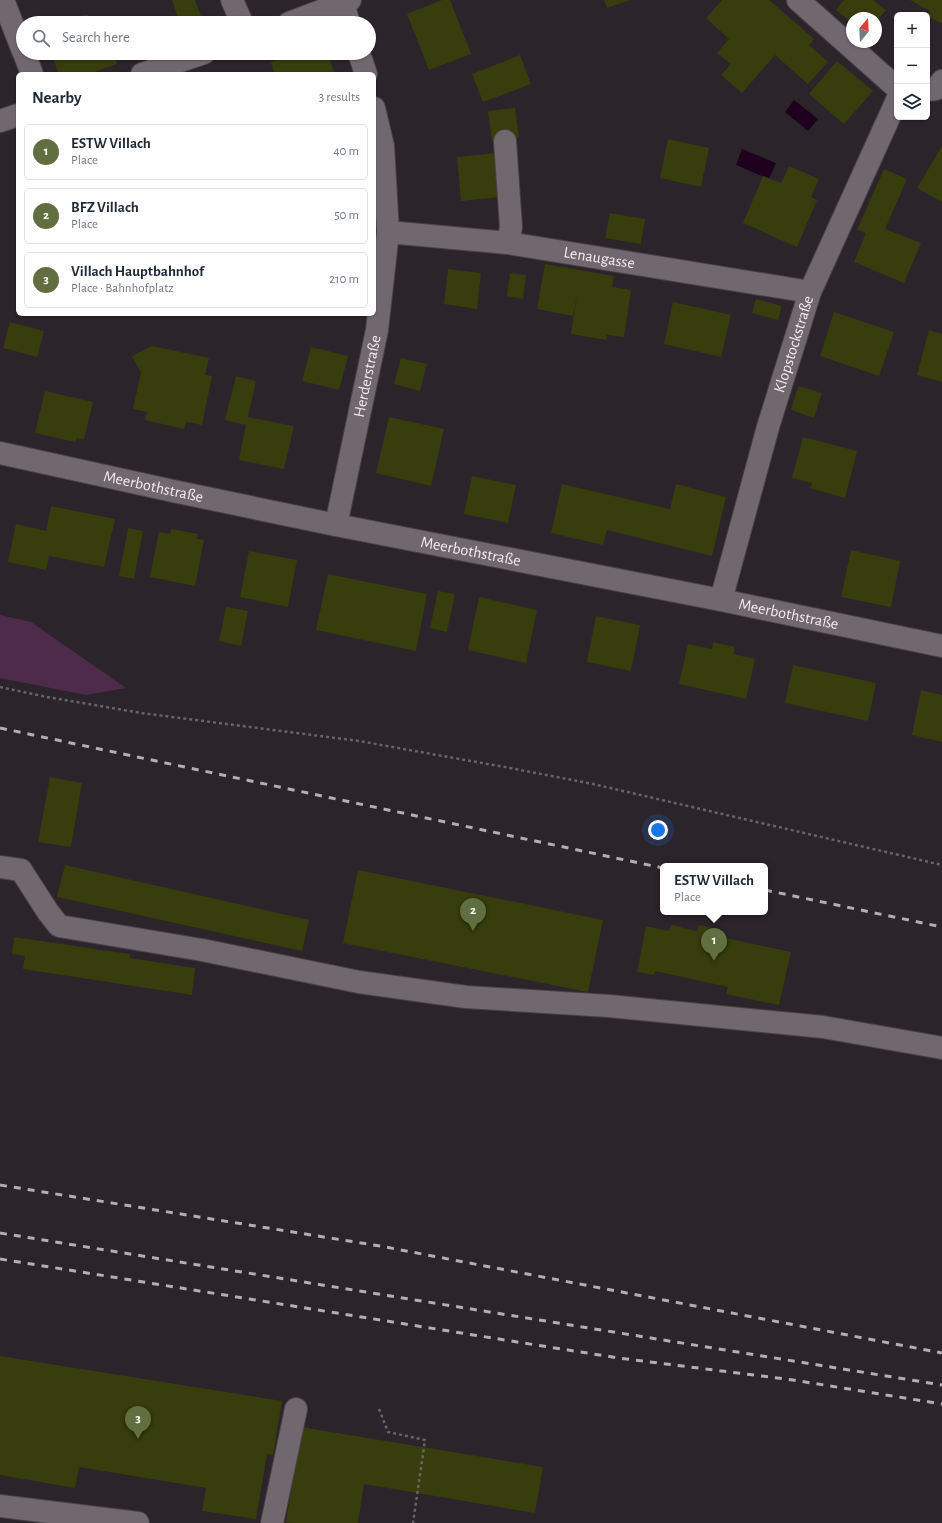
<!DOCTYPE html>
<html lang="en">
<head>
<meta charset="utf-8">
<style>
  body { margin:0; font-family:"Alegreya Sans",sans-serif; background:#f6f6f7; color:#1f2937 }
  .controls { position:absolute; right:12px; top:12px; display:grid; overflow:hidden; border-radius:6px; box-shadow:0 1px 3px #0004 }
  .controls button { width:36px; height:36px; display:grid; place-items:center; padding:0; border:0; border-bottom:1px solid #e0e1e3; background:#fff; color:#1f2937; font:20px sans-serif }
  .compass { position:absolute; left:846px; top:12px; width:36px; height:36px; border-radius:50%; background:#fff; box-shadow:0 1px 3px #0004; rotate:18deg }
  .you { position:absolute; left:658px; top:830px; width:14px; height:14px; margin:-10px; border:3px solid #fff; border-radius:50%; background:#1a73e8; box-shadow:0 0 0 6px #1a73e833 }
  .badge { display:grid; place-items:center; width:26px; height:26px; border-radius:50%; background:#616e40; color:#fff; font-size:13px; font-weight:700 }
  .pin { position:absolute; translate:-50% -33px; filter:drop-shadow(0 1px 2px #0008) }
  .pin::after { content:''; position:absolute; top:21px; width:14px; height:12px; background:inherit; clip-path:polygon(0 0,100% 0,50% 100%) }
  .popup { position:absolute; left:660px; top:863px; width:108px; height:52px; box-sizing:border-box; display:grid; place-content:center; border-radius:6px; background:#fff; filter:drop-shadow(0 1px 3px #0005); font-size:13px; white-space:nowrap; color:#747a83 }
  .popup b { font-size:15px; color:#1f2937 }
  .popup::after { content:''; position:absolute; left:50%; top:100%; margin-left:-8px; border:8px solid transparent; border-top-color:#fff }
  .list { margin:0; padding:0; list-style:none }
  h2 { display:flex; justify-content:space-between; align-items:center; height:52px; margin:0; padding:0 16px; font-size:17px }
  h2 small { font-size:13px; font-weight:400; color:#747a83 }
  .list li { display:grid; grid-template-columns:26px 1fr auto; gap:12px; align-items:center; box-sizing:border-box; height:56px; margin:0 8px 8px; padding:0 8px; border:1px solid #e0e1e3; border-radius:6px }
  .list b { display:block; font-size:15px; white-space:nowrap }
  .list p { margin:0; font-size:13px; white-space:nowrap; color:#747a83 }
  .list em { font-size:13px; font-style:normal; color:#747a83 }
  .icon { flex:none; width:22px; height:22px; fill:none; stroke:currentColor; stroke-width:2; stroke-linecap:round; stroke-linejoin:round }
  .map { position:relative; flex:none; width:942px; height:1523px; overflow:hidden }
  .search { position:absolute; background:#fff; box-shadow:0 1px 3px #0004; left:16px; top:16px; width:360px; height:44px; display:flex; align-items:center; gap:10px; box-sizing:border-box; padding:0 14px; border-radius:22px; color:#747a83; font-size:15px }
  .panel { position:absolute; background:#fff; box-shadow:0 1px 3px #0004; left:16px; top:72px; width:360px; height:244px; border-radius:6px }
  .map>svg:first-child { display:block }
  .green { fill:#4e2b4a }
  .water { fill:#1f001e }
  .building { fill:#373d0c }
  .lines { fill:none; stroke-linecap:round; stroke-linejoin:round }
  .minor-casing { stroke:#484348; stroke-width:24 }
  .path { stroke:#696368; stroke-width:2.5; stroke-dasharray:3 3; stroke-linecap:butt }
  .minor { stroke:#71686f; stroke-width:22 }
  .rail { stroke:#b3aeb3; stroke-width:3; stroke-dasharray:7 7; stroke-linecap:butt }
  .labels { text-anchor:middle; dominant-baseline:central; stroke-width:4; stroke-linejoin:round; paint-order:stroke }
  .street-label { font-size:16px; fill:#f0ecf0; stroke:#2b242a }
</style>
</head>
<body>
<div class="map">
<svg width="942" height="1523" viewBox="0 0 942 1523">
  <rect width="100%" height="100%" fill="#2b242a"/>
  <path class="green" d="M0 615 31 622 126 688 86 695 0 678Z"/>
  <g class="water">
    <path d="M794 100 818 119 808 131 785 112Z"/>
    <path d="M742 149 776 163 769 179 736 165Z"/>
  </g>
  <g class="building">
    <path d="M172 0H195L203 21 198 23H180Z"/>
    <path d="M442 0H450L471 54 429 70 407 14Z"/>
    <path d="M604 0H630L607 8Z"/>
    <path d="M722 0H769L814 39 809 45 828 62 808 84 775 55 742 93 721 75 731 64 717 53 729 39 706 18Z"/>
    <path d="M844 0H875L874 1 886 10 876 22V18H852V22L836 10Z"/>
    <path d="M910 0H942V24L927 15 930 11Z"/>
    <path d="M87 14 90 21 100 17 102 23H62Z"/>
    <path d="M51 53H113L117 64 89 74H59Z"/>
    <path d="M294 53H327L335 74H275L271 62 294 54Z"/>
    <path d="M520 55 531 84 483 102 472 74Z"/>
    <path d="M837 61 873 91 844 124 809 94Z"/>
    <path d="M515 108 519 137 492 141 488 111Z"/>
    <path d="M668 139 709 148 701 187 660 178Z"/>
    <path d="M942 146V202L917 188Z"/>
    <path d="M496 153 500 197 461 201 457 157Z"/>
    <path d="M789 166 819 179 811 197 817 200 797 247 743 223 763 176 781 183Z"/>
    <path d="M884 169 907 179 885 229 921 243 904 283 854 262 866 233 857 230Z"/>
    <path d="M610 213 645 219 641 244 605 238Z"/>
    <path d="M545 264 614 276 612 287 631 290 624 337 607 335 606 340 571 334 577 295 573 316 537 309Z"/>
    <path d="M448 269 481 273 477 309 444 304Z"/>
    <path d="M510 273 526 275 523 299 507 296Z"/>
    <path d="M756 299 782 306 778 320 752 313Z"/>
    <path d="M673 302 731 315 721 357 664 344Z"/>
    <path d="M834 312 894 332 879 376 820 356Z"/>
    <path d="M10 322 44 331 37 357 3 348Z"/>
    <path d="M929 330 942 334V382L917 375Z"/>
    <path d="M152 346 209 358 205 375 212 376 202 425 186 422 184 429 145 420 147 412 133 409 141 372 132 356Z"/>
    <path d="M311 347 348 356 339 390 302 381Z"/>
    <path d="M401 358 427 364 420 391 394 384Z"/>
    <path d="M236 376 256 381 248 417 294 426 284 469 239 460 246 425 225 420Z"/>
    <path d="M798 386 822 393 814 418 791 410Z"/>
    <path d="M45 391 93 402 84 439 77 438 75 442 35 433Z"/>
    <path d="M389 417 444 429 431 486 376 473Z"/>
    <path d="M803 437 857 451 845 498 810 488 812 483 792 478Z"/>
    <path d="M472 476 516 485 508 523 464 514Z"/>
    <path d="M562 484 670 509 676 484 726 497 712 556 607 530 603 545 551 533Z"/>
    <path d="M51 506 115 519 104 567 49 556 46 570 8 562 16 524 46 531Z"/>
    <path d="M128 528 143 531 134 579 119 576Z"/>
    <path d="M171 529 198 534 197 539 204 540 195 586 150 577 159 532 170 534Z"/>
    <path d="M851 550 900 561 891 607 841 597Z"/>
    <path d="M249 551 297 560 288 607 240 597Z"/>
    <path d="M328 574 427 594 416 651 316 630Z"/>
    <path d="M438 591 455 594 447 632 430 628Z"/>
    <path d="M479 597 537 610 526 663 468 650Z"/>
    <path d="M226 607 248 611 241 646 219 641Z"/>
    <path d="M596 616 640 625 631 671 587 662Z"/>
    <path d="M713 642 735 647 733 654 755 659 746 699 679 684 688 644 712 649Z"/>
    <path d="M793 665 876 683 868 721 785 703Z"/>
    <path d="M921 690 942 695V742L912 735Z"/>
    <path d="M50 777 82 783 71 847 38 842Z"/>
    <path d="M65 865 309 920 302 951 57 897Z"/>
    <path d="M358 870 603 920 588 992 343 943Z"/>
    <path d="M671 925 697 931 699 925 714 928 712 935 791 952 779 1005 726 994 728 987 655 971 654 975 637 972 646 926 669 931Z"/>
    <path d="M14 937 130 954V958L195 968 192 995 23 969 25 956 12 954Z"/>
    <path d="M0 1356 282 1401 273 1455 267 1454 256 1519 202 1511 206 1488 79 1467 75 1488 0 1475Z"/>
    <path d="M301 1427 543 1467 535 1513 364 1484 358 1523H295L286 1522Z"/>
  </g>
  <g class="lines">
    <g class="minor-casing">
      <g id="minor">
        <path d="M3 0 23 51"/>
        <path d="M232 0 242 23"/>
        <path d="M798 0 897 88"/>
        <path d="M343 3 349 23"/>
        <path d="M289 23 350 0"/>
        <path d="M24 53 32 74"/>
        <path d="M359 53 366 74"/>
        <path d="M142 74 204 53"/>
        <path d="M927 90 936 89 942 81"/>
        <path d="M0 121 18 115"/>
        <path d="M505 141 511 227 508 243"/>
        <path id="s1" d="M388 232 508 243 810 292"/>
        <path id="s2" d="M0 453 173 491 336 525 721 600 942 646"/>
        <path id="s3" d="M336 525 377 330 388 232 383 146 374 108"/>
        <path id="s4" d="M721 600 768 427 810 292 897 100"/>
        <path d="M0 867 21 870 48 912 59 926 202 950 359 982 466 997 609 1006 823 1027 942 1048"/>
        <path d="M0 1506 138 1523"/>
        <path d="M272 1523 296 1409"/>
      </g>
    </g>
    <g class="path">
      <path d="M0 687 47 697 141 713 359 741 510 768 593 784 942 865"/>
      <path d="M379 1409 388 1432 425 1440 413 1523"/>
    </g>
    <use href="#minor" class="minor"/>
    <g class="rail">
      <path d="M0 728 663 868"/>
      <path d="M765 890 942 927"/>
      <path d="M0 1185 380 1246 942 1353"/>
      <path d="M0 1233 942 1385"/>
      <path d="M0 1259 536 1345 619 1358 793 1380 942 1404"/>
    </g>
  </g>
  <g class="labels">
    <g class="street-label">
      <text stroke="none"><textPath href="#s1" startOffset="213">Lenaugasse</textPath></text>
      <text stroke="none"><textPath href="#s4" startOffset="266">Klopstockstraße</textPath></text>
      <text stroke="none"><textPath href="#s3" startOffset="152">Herderstraße</textPath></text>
      <text stroke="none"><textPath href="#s2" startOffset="157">Meerbothstraße</textPath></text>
      <text stroke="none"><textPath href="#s2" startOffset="481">Meerbothstraße</textPath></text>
      <text stroke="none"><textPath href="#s2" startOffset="805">Meerbothstraße</textPath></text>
    </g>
  </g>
</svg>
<div class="controls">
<button>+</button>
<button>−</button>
<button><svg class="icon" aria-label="layers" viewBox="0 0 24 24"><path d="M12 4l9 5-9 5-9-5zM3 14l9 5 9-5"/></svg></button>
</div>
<svg class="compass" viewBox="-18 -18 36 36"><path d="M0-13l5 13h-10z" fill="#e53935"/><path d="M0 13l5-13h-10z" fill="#747a83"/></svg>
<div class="you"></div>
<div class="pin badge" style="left:714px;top:961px">1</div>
<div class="popup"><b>ESTW Villach</b>Place</div>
<div class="pin badge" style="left:473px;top:931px">2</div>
<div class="pin badge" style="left:138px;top:1439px">3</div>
<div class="search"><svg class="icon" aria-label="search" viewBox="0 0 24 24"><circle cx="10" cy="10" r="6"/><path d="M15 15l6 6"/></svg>Search here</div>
<section class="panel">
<h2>Nearby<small>3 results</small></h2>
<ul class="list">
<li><span class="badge">1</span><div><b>ESTW Villach</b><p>Place</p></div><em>40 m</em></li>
<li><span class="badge">2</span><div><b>BFZ Villach</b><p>Place</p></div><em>50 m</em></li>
<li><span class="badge">3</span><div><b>Villach Hauptbahnhof</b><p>Place · Bahnhofplatz</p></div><em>210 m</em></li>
</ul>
</section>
</div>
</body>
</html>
